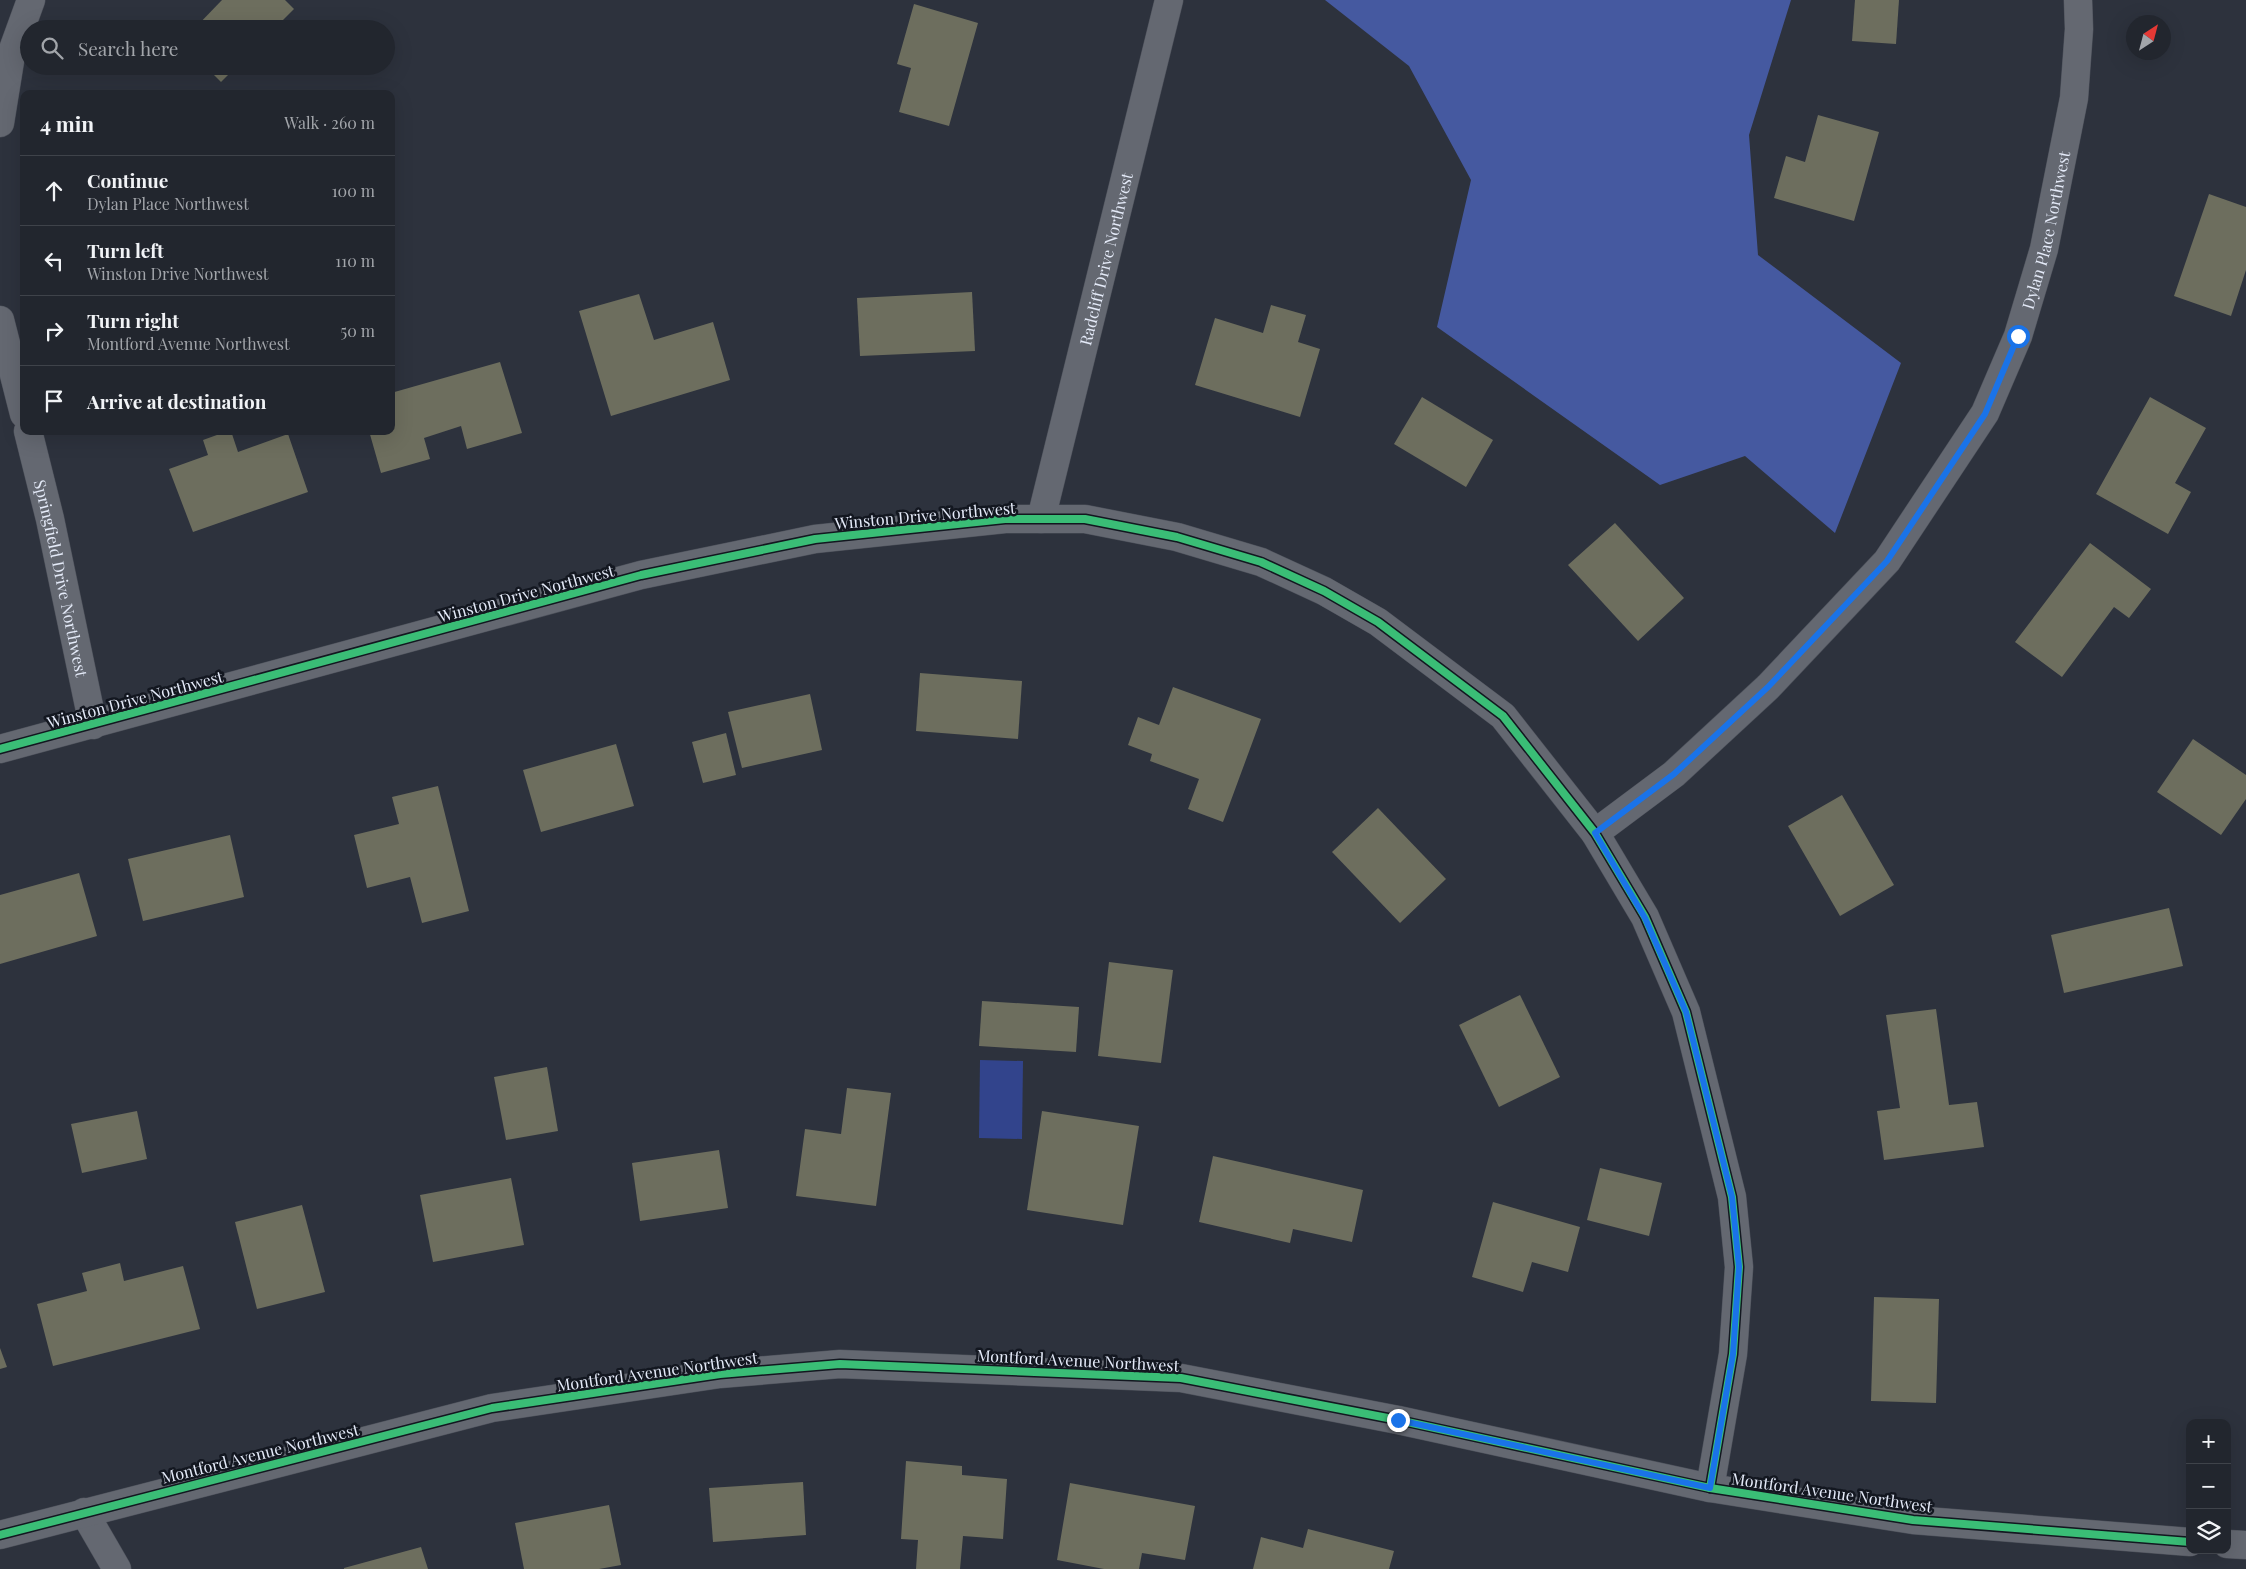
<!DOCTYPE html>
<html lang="en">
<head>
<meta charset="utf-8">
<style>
  body { margin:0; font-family:"Playfair Display",serif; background:#2e323a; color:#f1f3f6 }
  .controls { position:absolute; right:15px; bottom:15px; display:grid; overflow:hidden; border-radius:10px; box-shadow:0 5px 20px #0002 }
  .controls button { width:45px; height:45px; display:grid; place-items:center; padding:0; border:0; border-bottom:1px solid #3f434a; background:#22262e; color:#f1f3f6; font:25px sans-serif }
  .compass { position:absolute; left:2126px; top:15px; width:45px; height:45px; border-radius:50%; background:#22262e; box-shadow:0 5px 20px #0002; rotate:36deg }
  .stop { position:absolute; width:15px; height:15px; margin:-11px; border:4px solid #1a73e8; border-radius:50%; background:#fff }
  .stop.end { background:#1a73e8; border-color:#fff; box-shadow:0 1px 5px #0008 }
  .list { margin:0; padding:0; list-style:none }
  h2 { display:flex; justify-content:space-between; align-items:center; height:65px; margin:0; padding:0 20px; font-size:21px }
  h2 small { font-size:16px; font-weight:400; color:#a2a5aa }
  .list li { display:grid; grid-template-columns:32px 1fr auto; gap:15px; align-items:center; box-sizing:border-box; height:70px; padding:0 20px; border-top:1px solid #3f434a }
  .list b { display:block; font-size:19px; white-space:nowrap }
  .list p { margin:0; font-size:16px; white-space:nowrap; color:#a2a5aa }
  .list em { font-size:16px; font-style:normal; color:#a2a5aa }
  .icon { flex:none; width:28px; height:28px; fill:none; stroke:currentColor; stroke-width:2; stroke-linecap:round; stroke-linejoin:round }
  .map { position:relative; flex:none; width:2246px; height:1569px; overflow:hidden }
  .search { position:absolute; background:#22262e; box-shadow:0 5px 20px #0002; left:20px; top:20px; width:375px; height:55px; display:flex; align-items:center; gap:12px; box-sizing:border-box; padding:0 18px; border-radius:28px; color:#a2a5aa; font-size:19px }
  .panel { position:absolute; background:#22262e; box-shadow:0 5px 20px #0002; left:20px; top:90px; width:375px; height:345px; border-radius:10px }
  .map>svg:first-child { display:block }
  .forest { fill:#4559a0 }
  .water { fill:#32448c }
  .building { fill:#6d6e5e }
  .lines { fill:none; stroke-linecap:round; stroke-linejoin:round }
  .minor-casing { stroke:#4c505a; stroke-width:29 }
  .minor { stroke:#646871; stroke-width:28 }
  .cycleway-casing { stroke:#131720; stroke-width:11 }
  .cycleway { stroke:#3abd76; stroke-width:8 }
  .route { stroke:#1a73e8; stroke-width:6 }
  .labels { text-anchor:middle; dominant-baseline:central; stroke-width:5; stroke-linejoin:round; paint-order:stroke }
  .street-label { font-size:16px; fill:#e4eaf8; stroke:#131720 }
</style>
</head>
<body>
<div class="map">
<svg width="2246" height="1569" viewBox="0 0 2246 1569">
  <rect width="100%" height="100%" fill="#2d323d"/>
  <path class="forest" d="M1325 0H1791L1749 135 1758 255 1901 363 1835 533 1745 456 1660 485 1437 327 1471 180 1409 66Z"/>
  <path class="water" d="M980 1060 1023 1061 1022 1139 979 1138Z"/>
  <g class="building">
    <path d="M222 0H285L294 9 274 29H194Z"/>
    <path d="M1855 0H1899L1896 44 1852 41Z"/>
    <path d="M914 4 978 23 949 126 899 112 911 68 897 64Z"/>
    <path d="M205 66H237L221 82Z"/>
    <path d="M1818 115 1879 132 1854 221 1774 198 1786 156 1805 162Z"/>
    <path d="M2209 194 2246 207V270L2231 316 2174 296Z"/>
    <path d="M972 292 975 351 860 356 857 298Z"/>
    <path d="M639 294 654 340 713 322 730 380 611 416 579 311Z"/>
    <path d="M1271 305 1306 315 1298 342 1320 349 1300 417 1195 385 1215 318 1263 333Z"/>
    <path d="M500 362 522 433 467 449 461 426 424 438 430 459 381 473 369 431H391V393Z"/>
    <path d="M1422 397 1493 440 1466 487 1394 444Z"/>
    <path d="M2150 397 2206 428 2175 483 2191 492 2168 534 2096 494Z"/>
    <path d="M228 431H231L238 452 288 434 308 492 193 532 169 469 208 455 203 440Z"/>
    <path d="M1615 523 1684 598 1638 641 1568 565Z"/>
    <path d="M2090 543 2151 589 2129 618 2114 607 2062 677 2015 642Z"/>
    <path d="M920 673 1022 681 1018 739 916 731Z"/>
    <path d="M1173 687 1261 719 1223 822 1188 809 1199 779 1150 761 1152 754 1128 745 1138 717 1159 725Z"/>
    <path d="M810 694 822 750 742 768 728 712Z"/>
    <path d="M726 733 736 775 703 783 692 742Z"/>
    <path d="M2193 739 2246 775V799L2221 835 2157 792Z"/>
    <path d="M616 744 634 806 541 832 523 770Z"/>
    <path d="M438 786 469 911 422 923 410 877 367 888 354 835 399 824 392 797Z"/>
    <path d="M1842 795 1894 885 1840 916 1788 826Z"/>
    <path d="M1378 808 1446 879 1400 923 1332 852Z"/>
    <path d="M230 835 244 897 143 921 128 859Z"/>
    <path d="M79 873 97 936 0 964V895Z"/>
    <path d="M2169 908 2183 966 2064 993 2051 935Z"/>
    <path d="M1109 962 1173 970 1161 1063 1098 1056Z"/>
    <path d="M1520 995 1560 1077 1499 1107 1459 1025Z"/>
    <path d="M982 1001 1079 1007 1076 1052 979 1046Z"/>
    <path d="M1936 1009 1949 1105 1977 1102 1984 1147 1884 1160 1877 1111 1900 1108 1886 1015Z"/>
    <path d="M547 1067 558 1131 506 1140 494 1077Z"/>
    <path d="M847 1088 891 1093 876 1206 796 1196 805 1129 841 1134Z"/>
    <path d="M137 1111 147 1159 82 1173 71 1124Z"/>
    <path d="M1042 1111 1139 1126 1123 1225 1027 1210Z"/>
    <path d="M719 1150 728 1208 640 1221 632 1163Z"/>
    <path d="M1213 1156 1363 1190 1352 1242 1293 1229 1290 1243 1199 1222Z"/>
    <path d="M1600 1168 1662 1183 1649 1236 1587 1220Z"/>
    <path d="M511 1178 524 1245 433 1262 420 1195Z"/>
    <path d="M1493 1202 1580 1227 1568 1272 1532 1262 1523 1292 1472 1277Z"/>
    <path d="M302 1205 325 1292 257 1309 235 1222Z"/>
    <path d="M120 1263 124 1281 183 1266 200 1329 53 1366 37 1304 87 1291 82 1273Z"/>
    <path d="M1874 1297 1939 1299 1936 1403 1871 1401Z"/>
    <path d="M0 1348 7 1367 0 1369Z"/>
    <path d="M906 1461 962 1466V1475L1007 1479 1003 1539 963 1536 960 1569H916L918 1540 901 1539Z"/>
    <path d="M803 1482 806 1535 713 1542 709 1488Z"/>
    <path d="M1070 1483 1195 1506 1185 1560 1142 1553 1139 1569H1104L1057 1560Z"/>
    <path d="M609 1505 621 1565 599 1569H524L515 1523Z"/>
    <path d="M1308 1529 1394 1551 1389 1569H1253L1261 1537 1303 1548Z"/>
    <path d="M421 1547 428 1569H344V1568Z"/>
  </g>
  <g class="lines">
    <g class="minor-casing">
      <g id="minor">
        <path d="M0 123 11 55 31 0"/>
        <path d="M0 320 24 414"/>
        <path id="s1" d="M28 431 50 519 93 725"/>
        <path id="s2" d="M1041 519 1169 0"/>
        <path d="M0 749 641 575 815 539 1005 519H1085L1177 537 1261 562 1324 591 1378 622 1503 716 1595 833 1645 917 1686 1012 1732 1197 1739 1267 1733 1354 1710 1488"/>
        <path id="s3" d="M1595 833 1674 774 1768 687 1887 561 1985 413 2018 336 2044 249 2074 98 2079 29 2078 0"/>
        <path d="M84 1512 117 1569"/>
        <path d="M0 1535 492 1408 720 1374 840 1364 1181 1378 1398 1420 1710 1488 1913 1520 2190 1542"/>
        <path d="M2227 1544 2246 1545"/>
      </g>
    </g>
    <use href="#minor" class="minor"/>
    <g class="cycleway-casing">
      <g id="cycleway">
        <path d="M0 749 641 575 815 539 1005 519H1085L1177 537 1261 562 1324 591 1378 622 1503 716 1595 833 1645 917 1686 1012 1732 1197 1739 1267 1733 1354 1710 1488"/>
        <path d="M0 1535 492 1408 720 1374 840 1364 1181 1378 1398 1420 1710 1488 1913 1520 2190 1542"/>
      </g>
    </g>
    <use href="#cycleway" class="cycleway"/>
  </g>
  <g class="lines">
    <path class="route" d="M1398 1420 1710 1488 1733 1354 1739 1267 1732 1197 1686 1012 1645 918 1595 833 1674 774 1768 687 1887 561 1985 414 2018 336"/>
  </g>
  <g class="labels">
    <g class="street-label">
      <text stroke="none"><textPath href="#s3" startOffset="771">Dylan Place Northwest</textPath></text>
      <text stroke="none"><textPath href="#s2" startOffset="268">Radcliff Drive Northwest</textPath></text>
      <text transform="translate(925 515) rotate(-5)">Winston Drive Northwest</text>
      <text stroke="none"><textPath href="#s1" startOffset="151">Springfield Drive Northwest</textPath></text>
      <text transform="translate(526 593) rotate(-15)">Winston Drive Northwest</text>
      <text transform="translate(135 699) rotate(-15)">Winston Drive Northwest</text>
      <text transform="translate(1078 1360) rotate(3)">Montford Avenue Northwest</text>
      <text transform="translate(657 1371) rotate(-8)">Montford Avenue Northwest</text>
      <text transform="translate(260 1453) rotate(-14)">Montford Avenue Northwest</text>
      <text transform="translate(1832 1492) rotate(8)">Montford Avenue Northwest</text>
    </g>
  </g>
</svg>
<div class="controls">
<button>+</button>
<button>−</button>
<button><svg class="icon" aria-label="layers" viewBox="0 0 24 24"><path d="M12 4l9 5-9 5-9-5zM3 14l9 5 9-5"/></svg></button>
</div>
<svg class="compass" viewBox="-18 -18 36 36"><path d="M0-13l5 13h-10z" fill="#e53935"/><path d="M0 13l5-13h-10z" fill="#a2a5aa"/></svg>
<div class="stop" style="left:2018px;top:336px"></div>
<div class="stop end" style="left:1398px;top:1420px"></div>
<div class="search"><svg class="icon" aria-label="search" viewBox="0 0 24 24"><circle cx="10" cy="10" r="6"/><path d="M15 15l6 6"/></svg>Search here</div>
<section class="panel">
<h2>4 min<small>Walk · 260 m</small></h2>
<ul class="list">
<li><svg class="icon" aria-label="ahead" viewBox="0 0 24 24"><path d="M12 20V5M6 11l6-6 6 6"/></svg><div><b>Continue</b><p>Dylan Place Northwest</p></div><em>100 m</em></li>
<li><svg class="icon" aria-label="left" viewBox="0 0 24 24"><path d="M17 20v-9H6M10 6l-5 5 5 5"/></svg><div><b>Turn left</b><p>Winston Drive Northwest</p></div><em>110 m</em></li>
<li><svg class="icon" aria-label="right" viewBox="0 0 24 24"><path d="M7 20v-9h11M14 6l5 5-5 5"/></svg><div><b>Turn right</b><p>Montford Avenue Northwest</p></div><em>50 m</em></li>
<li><svg class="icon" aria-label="arrive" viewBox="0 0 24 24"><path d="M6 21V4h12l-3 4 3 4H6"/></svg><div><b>Arrive at destination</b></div></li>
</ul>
</section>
</div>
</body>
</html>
